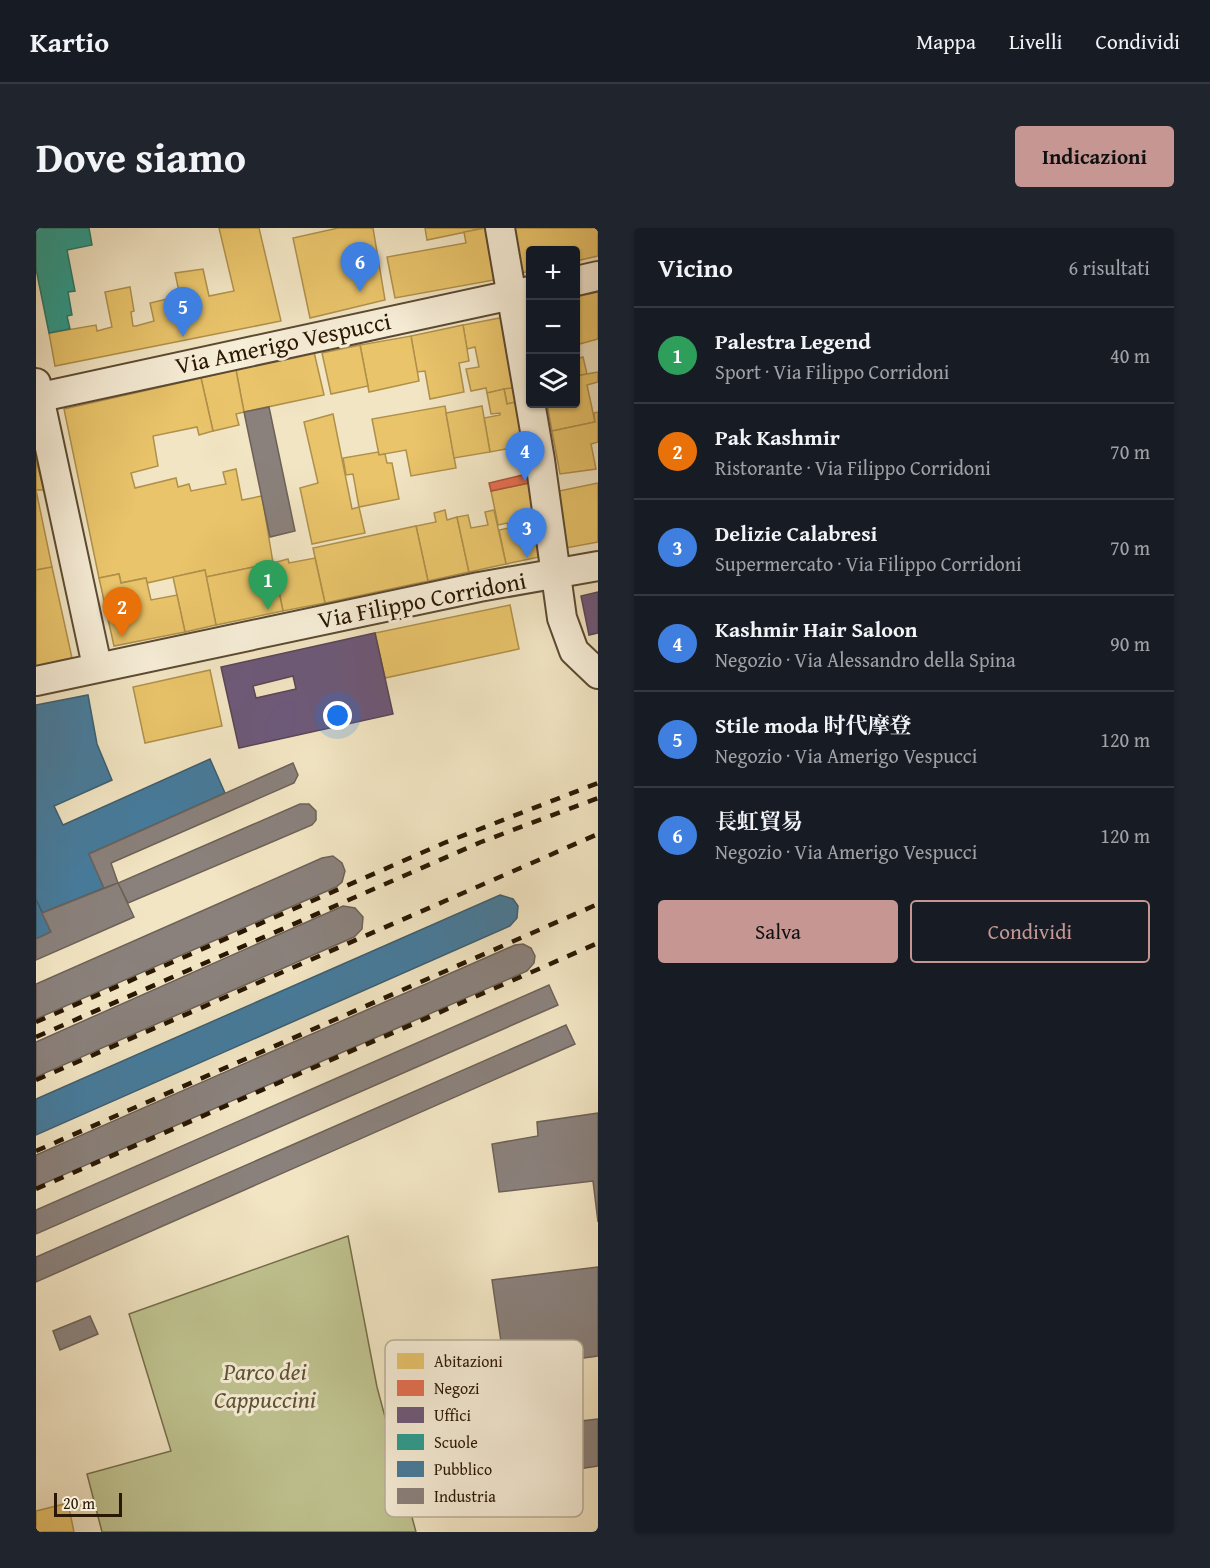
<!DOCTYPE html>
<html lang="it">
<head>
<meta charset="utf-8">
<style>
  body { margin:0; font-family:"Gentium Book Plus","Noto Serif SC",serif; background:#20242c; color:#f1f3f6 }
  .controls { position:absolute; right:18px; top:18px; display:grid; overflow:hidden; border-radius:6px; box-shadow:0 2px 4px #0004 }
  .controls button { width:54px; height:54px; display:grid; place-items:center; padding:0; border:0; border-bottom:2px solid #363941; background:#171b24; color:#f1f3f6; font:30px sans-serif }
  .scale { position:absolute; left:18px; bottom:15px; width:68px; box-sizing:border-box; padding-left:6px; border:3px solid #291702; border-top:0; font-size:16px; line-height:21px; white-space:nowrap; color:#291702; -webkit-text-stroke:4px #f7eed8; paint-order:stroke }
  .you { position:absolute; left:302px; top:488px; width:21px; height:21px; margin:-15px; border:4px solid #fff; border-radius:50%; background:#1a73e8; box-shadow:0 0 0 9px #1a73e833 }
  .badge { display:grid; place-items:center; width:39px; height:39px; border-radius:50%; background:#c59692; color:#fff; font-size:20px; font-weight:700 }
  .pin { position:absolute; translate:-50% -50px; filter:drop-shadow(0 2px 3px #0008) }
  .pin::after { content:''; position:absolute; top:32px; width:21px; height:18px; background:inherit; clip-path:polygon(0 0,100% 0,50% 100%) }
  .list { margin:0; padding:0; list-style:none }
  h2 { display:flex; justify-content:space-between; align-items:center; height:78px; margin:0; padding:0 24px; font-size:26px }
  h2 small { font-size:20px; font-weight:400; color:#9ea1a6 }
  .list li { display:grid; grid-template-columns:39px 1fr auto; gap:18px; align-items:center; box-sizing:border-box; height:96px; padding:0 24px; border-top:2px solid #363941 }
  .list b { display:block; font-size:22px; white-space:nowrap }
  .list p { margin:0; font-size:20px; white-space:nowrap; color:#9ea1a6 }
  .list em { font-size:20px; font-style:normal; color:#9ea1a6 }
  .actions { display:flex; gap:12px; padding:18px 24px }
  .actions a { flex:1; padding:14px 0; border:2px solid #c59692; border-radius:6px; text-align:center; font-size:21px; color:#c59692 }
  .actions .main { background:#c59692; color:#111 }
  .icon { flex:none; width:33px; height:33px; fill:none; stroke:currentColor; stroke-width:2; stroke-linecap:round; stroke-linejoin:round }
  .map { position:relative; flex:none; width:562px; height:1304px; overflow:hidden; border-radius:6px }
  header { display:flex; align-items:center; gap:36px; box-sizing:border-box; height:84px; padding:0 30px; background:#171b24; border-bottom:2px solid #363941 }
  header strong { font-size:28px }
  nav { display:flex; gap:33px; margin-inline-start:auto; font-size:21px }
  .intro { display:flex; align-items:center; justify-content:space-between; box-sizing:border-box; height:144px; padding:0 36px }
  h1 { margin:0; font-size:42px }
  .button { padding:15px 27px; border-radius:6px; background:#c59692; color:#111; font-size:21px; font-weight:700 }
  main { display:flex; gap:36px; padding:0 36px }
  aside { flex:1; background:#171b24; border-radius:6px; box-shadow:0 2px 4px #0004 }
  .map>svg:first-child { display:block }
  .green { fill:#bfc390; stroke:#746d49; stroke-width:1.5 }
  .homes { fill:#e9c46a; stroke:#af904b; stroke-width:1.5 }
  .shops { fill:#e76f51; stroke:#ae5539; stroke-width:1.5 }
  .offices { fill:#6d597a; stroke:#594556; stroke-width:1.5; fill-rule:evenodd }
  .schools { fill:#2a9d8f; stroke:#2a7565; stroke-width:1.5 }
  .public { fill:#457b9d; stroke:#3d5d6e; stroke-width:1.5 }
  .industry { fill:#8a817c; stroke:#6d6157; stroke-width:1.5 }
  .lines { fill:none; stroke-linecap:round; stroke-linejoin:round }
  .minor-casing { stroke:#5b4a32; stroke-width:32 }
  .minor { stroke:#f7eed8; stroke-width:28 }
  .rail { stroke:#291702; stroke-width:4.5; stroke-dasharray:10 10; stroke-linecap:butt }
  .labels { text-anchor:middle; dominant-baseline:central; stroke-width:6; stroke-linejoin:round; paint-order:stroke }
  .street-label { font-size:24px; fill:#291702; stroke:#f7eed8 }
  .park-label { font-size:24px; font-style:italic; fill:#5e5334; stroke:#f7eed8 }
  .key { fill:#f7eed8; stroke:#b9ae98; stroke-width:1.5 }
  .key-label { font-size:16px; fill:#291702 }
</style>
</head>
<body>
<header>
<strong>Kartio</strong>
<nav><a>Mappa</a><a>Livelli</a><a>Condividi</a></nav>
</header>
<div class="intro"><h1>Dove siamo</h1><a class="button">Indicazioni</a></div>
<main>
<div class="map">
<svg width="562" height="1304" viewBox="0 0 562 1304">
  <rect width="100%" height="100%" fill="#f2e5c3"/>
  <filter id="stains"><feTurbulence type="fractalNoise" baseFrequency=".00333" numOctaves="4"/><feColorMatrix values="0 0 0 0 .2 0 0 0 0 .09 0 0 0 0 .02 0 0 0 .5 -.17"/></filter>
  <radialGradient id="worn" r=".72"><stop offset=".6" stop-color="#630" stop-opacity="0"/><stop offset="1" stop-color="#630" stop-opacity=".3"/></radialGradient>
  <path class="green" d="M312 1008 341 1159 380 1304H66L51 1246 135 1223 93 1086Z"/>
  <g class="homes">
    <path d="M183 0H223L245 93 19 138 13 105 60 97 61 103 76 99 69 64 94 59 98 83 95 84 97 98H100L118 93 114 75 144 68 139 45 167 41 173 68 198 63Z"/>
    <path d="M302 0H337L349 72 274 90 257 10Z"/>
    <path d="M389 0H449L391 12Z"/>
    <path d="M449 0 458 52 359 70 351 29 430 15 428 4Z"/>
    <path d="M479 0H562V28L540 33V22H494V43L486 45Z"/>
    <path d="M562 64V111L540 117V69Z"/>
    <path d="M469 89 482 159 451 165 450 160 435 163 430 141 443 139 439 119 431 121 427 97Z"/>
    <path d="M427 97 433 133 423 135 428 164 394 171 389 143 381 144 375 108Z"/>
    <path d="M375 108 383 153 333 164 324 117Z"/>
    <path d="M324 117 332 158 295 166 286 125Z"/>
    <path d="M278 124 288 167 208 184 200 142Z"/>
    <path d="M547 129 551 146 540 148V131Z"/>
    <path d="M200 142 208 184 200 186 203 197 177 203 165 150Z"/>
    <path d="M562 144V154L551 157 559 194 516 203 511 176H540V148Z"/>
    <path d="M165 150 177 203 163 207 161 199 117 208 122 238 95 245 99 260 140 250 142 259 153 256 155 263 190 256 187 244 200 241 206 272 226 268 237 335 170 349 169 342 111 355 110 350 85 355 83 346 63 350 28 181Z"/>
    <path d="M482 159 484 173 471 176 468 161Z"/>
    <path d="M468 161 471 176 484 173 492 217 454 224 448 190 464 187V185L455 186 451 165Z"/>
    <path d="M409 178 420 240 375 248 370 222 343 227 336 191Z"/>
    <path d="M446 178 454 224 418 230 410 185Z"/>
    <path d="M562 184V214L555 216 560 241 524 246 516 203 559 194 558 185Z"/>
    <path d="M297 186 316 281 323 279 329 305 276 316 264 260 282 255 268 194Z"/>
    <path d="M342 224 343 227 349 226 351 235H356L363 271 323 279 317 246 310 247 307 230Z"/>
    <path d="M0 232 8 262H0Z"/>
    <path d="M493 255 508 328 470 336 463 302 473 300 471 295 462 297 455 263Z"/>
    <path d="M562 255V314L530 320 518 264Z"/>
    <path d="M0 262 16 339 0 342Z"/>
    <path d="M409 282 411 292 421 289 433 344 392 353 380 298 400 294 398 285Z"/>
    <path d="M458 282 470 336 433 344 421 289 432 287 435 300 452 297 449 284Z"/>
    <path d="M380 298 392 353 289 375 277 320Z"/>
    <path d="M279 330 289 375 247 383 237 335 252 331 253 335Z"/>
    <path d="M237 335 247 383 180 397 170 349Z"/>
    <path d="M16 339 36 430 0 438V342Z"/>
    <path d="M169 342 180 397 149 404 137 349Z"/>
    <path d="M83 346 85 355 110 350 115 372 141 367 149 404 78 418 63 350Z"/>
    <path d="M474 377 483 421 349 450 339 405Z"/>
    <path d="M174 442 186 498 109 515 97 459Z"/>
    <path d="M32 1275 38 1304H0V1283Z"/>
  </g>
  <path class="shops" d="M491 246 493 255 455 263 453 255Z"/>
  <g class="offices">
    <path d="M562 364V405L553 407 545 368Z"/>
    <path d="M339 405 357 486 203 520 185 439ZM257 448 260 461 220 470 217 458Z"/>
  </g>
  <path class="schools" d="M0 0H53L56 17 31 22 39 63 32 64 36 87 31 88 34 101 13 105 0 41Z"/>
  <g class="public">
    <path d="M52 467 61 516 76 552 18 578 27 597 174 531 189 565 53 626 68 660 6 685 15 704 0 711V477Z"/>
    <path d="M464 667 477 671 482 678 481 690 474 698 0 907V871Z"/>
    <path d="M0 671 15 704 0 711Z"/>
  </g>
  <g class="industry">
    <path d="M233 179 259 303 234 309 208 184Z"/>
    <path d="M257 535 262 547 258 555 75 635 82 655 68 660 53 626Z"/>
    <path d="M264 576H273L280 583V592L276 597 92 675 82 655Z"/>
    <path d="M297 628 306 635 309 643 306 654 300 659 0 791V756L286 630Z"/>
    <path d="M82 655 98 689 0 732V711L15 704 6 685Z"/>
    <path d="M307 678 319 680 327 689 326 701 318 709 0 849V814Z"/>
    <path d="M487 716 495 720 499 728 498 735 491 743 0 959V927L479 717Z"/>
    <path d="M513 757 522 777 0 1006V982Z"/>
    <path d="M530 797 539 816 0 1054V1029Z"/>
    <path d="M562 885V994L557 953 463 964 456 916 502 908 501 894Z"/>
    <path d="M562 1039V1128L469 1141 456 1052Z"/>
    <path d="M54 1088 62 1106 24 1122 17 1103Z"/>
    <path d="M562 1191V1238L484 1250 477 1201Z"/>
  </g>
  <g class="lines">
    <g class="minor-casing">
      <g id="minor">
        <path d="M464 0 504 232 526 390 538 423 562 446"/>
        <path d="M540 53 562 48"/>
        <path d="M0 155 61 438"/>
        <path d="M0 170 494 63"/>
        <path d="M0 453 443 359 562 338"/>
      </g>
    </g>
    <use href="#minor" class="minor"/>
    <g class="rail">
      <path d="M0 794 408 615 562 555"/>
      <path d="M0 809 445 614 562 570"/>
      <path d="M0 852 562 606"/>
      <path d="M0 923 562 676"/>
      <path d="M0 961 562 715"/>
    </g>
  </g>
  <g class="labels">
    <g class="street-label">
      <text transform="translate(247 115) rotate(-12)">Via Amerigo Vespucci</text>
      <text transform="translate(386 372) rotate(-11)">Via Filippo Corridoni</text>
    </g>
    <g class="park-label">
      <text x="229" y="1143">Parco dei<tspan x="229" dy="28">Cappuccini</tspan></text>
    </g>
  </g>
  <rect x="349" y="1112" width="198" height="177" rx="9" class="key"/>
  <rect x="361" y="1125" width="27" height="16" fill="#e9c46a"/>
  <rect x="361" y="1152" width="27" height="16" fill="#e76f51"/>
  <rect x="361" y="1179" width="27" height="16" fill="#6d597a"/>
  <rect x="361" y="1206" width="27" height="16" fill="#2a9d8f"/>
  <rect x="361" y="1233" width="27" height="16" fill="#457b9d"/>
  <rect x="361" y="1260" width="27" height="16" fill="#8a817c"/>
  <g class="key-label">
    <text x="398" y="1139">Abitazioni</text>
    <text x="398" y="1166">Negozi</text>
    <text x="398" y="1193">Uffici</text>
    <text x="398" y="1220">Scuole</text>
    <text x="398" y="1247">Pubblico</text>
    <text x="398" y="1274">Industria</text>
  </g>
  <rect width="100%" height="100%" filter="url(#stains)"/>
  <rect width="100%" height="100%" fill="url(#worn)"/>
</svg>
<div class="controls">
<button>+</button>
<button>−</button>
<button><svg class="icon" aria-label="layers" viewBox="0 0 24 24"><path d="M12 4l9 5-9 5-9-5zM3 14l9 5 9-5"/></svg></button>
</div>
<div class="scale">20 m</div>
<div class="you"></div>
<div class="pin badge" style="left:232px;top:382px;background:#2e9e5b">1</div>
<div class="pin badge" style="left:86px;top:409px;background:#e8710a">2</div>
<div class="pin badge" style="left:491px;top:330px;background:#3f7fe0">3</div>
<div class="pin badge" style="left:489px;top:253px;background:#3f7fe0">4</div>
<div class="pin badge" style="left:147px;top:109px;background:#3f7fe0">5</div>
<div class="pin badge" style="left:324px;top:64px;background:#3f7fe0">6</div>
</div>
<aside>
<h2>Vicino<small>6 risultati</small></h2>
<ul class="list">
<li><span class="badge" style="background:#2e9e5b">1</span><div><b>Palestra Legend</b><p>Sport · Via Filippo Corridoni</p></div><em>40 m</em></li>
<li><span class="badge" style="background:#e8710a">2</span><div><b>Pak Kashmir</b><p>Ristorante · Via Filippo Corridoni</p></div><em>70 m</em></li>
<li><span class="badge" style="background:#3f7fe0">3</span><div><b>Delizie Calabresi</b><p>Supermercato · Via Filippo Corridoni</p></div><em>70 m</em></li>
<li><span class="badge" style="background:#3f7fe0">4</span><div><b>Kashmir Hair Saloon</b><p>Negozio · Via Alessandro della Spina</p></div><em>90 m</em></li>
<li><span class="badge" style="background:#3f7fe0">5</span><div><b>Stile moda 时代摩登</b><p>Negozio · Via Amerigo Vespucci</p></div><em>120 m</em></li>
<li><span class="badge" style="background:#3f7fe0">6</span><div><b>長虹貿易</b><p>Negozio · Via Amerigo Vespucci</p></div><em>120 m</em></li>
</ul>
<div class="actions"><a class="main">Salva</a><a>Condividi</a></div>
</aside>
</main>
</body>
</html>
